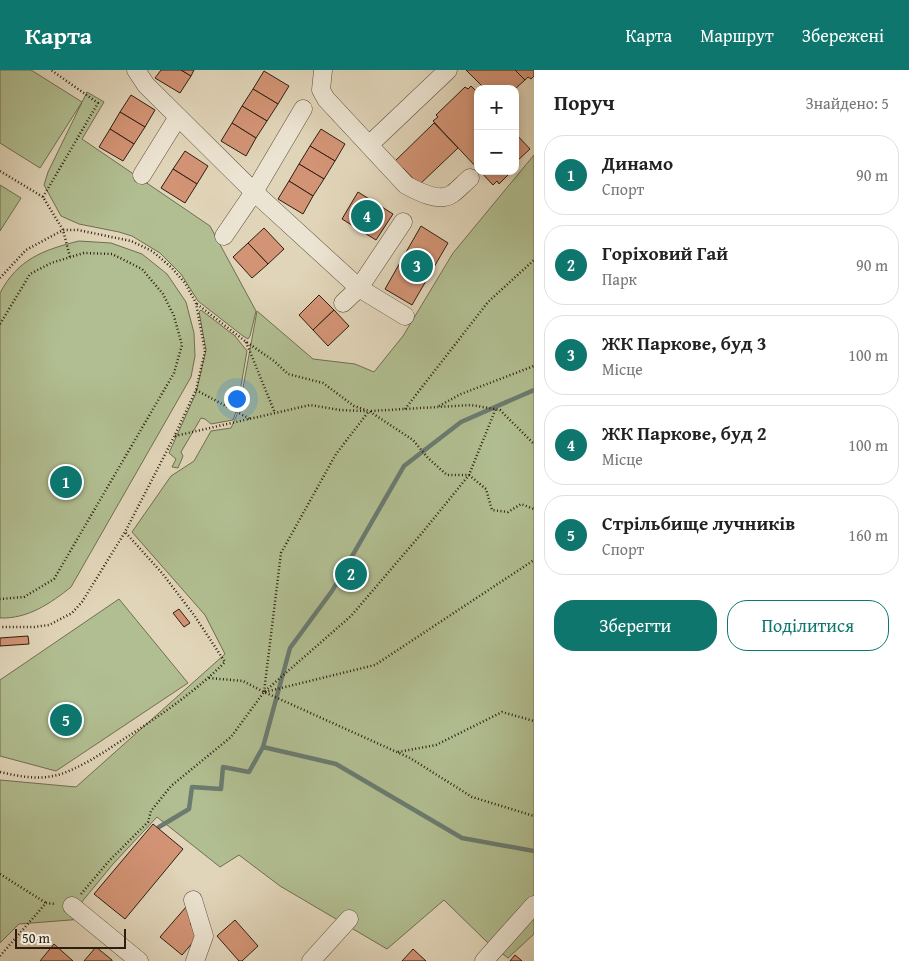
<!DOCTYPE html>
<html lang="uk">
<head>
<meta charset="utf-8">
<style>
  body { margin:0; font-family:"Gentium Book Plus",serif; background:#f6f6f6; color:#222 }
  .controls { position:absolute; right:15px; top:15px; display:grid; overflow:hidden; border-radius:10px; box-shadow:0 2px 8px #0003 }
  .controls button { width:45px; height:45px; display:grid; place-items:center; padding:0; border:0; border-bottom:1px solid #e0e0e0; background:#fff; color:#222; font:25px sans-serif }
  .scale { position:absolute; left:15px; bottom:12px; width:111px; box-sizing:border-box; padding-left:5px; border:2px solid #2e1e11; border-top:0; font-size:14px; line-height:18px; white-space:nowrap; color:#2e1e11; -webkit-text-stroke:4px #ece4d2; paint-order:stroke }
  .you { position:absolute; left:236px; top:328px; width:18px; height:18px; margin:-12px; border:4px solid #fff; border-radius:50%; background:#1a73e8; box-shadow:0 0 0 8px #1a73e833 }
  .badge { display:grid; place-items:center; width:32px; height:32px; border-radius:50%; background:#0f766e; color:#fff; font-size:16px; font-weight:700 }
  .pin { position:absolute; translate:-50% -50%; border:2px solid #fff; box-shadow:0 1px 5px #0006 }
  .list { margin:0; padding:0; list-style:none }
  h2 { display:flex; justify-content:space-between; align-items:center; height:65px; margin:0; padding:0 20px; font-size:21px }
  h2 small { font-size:16px; font-weight:400; color:#767676 }
  .list li { display:grid; grid-template-columns:32px 1fr auto; gap:15px; align-items:center; box-sizing:border-box; height:80px; margin:0 10px 10px; padding:0 10px; border:1px solid #e0e0e0; border-radius:20px }
  .list b { display:block; font-size:19px; white-space:nowrap }
  .list p { margin:0; font-size:16px; white-space:nowrap; color:#767676 }
  .list em { font-size:16px; font-style:normal; color:#767676 }
  .actions { display:flex; gap:10px; padding:15px 20px }
  .actions a { flex:1; padding:11px 0; border:1px solid #0f766e; border-radius:20px; text-align:center; font-size:18px; color:#0f766e }
  .actions .main { background:#0f766e; color:#fff }
  .map { position:relative; flex:none; width:534px; height:891px; overflow:hidden }
  header { display:flex; align-items:center; gap:30px; box-sizing:border-box; height:70px; padding:0 25px; background:#0f766e; color:#fff }
  header strong { font-size:24px }
  nav { display:flex; gap:28px; margin-inline-start:auto; font-size:18px }
  main { display:flex }
  aside { flex:1; background:#fff }
  .map>svg:first-child { display:block }
  .green { fill:#b1be91; stroke:#706e51 }
  .lines { fill:none; stroke-linecap:round; stroke-linejoin:round }
  .stream { stroke:#6b7b6f; stroke-width:4.5 }
  .building { fill:#d39475; stroke:#2e1e11 }
  .minor-casing { stroke:#5b4c3b; stroke-width:19 }
  .path { stroke:#2e1e11; stroke-width:2.5; stroke-dasharray:1 2.5; stroke-linecap:butt }
  .minor { stroke:#ece4d2; stroke-width:18 }
</style>
</head>
<body>
<header>
<strong>Карта</strong>
<nav><a>Карта</a><a>Маршрут</a><a>Збережені</a></nav>
</header>
<main>
<div class="map">
<svg width="534" height="891" viewBox="0 0 534 891">
  <rect width="100%" height="100%" fill="#e1d5b9"/>
  <filter id="stains"><feTurbulence type="fractalNoise" baseFrequency=".004" numOctaves="4"/><feColorMatrix values="0 0 0 0 .2 0 0 0 0 .09 0 0 0 0 .02 0 0 0 .5 -.17"/></filter>
  <radialGradient id="worn" r=".72"><stop offset=".6" stop-color="#630" stop-opacity="0"/><stop offset="1" stop-color="#630" stop-opacity=".3"/></radialGradient>
  <g class="green">
    <path d="M0 0H31L82 32 40 98 0 73Z"/>
    <path d="M87 22 104 32 82 69 210 156 256 241 250 266 248 269 243 266 198 231 181 204 160 183 132 166 119 162 79 154 61 146 44 115 48 102Z"/>
    <path d="M534 85V864L508 888 486 871 444 830 387 879 280 816 239 785 220 797 157 747 113 794 76 839 83 849 19 854 0 873V710L76 717 225 584 205 545 132 462 171 406 194 391 211 361 231 358 239 340 257 241 313 289 355 294 374 302 403 266 453 183Z"/>
    <path d="M0 115 21 128 0 161Z"/>
    <path d="M79 171 111 173 142 184 167 204 186 232 194 263 195 286 191 307 71 517C51 533 28 549 0 548V223C18 189 43 180 79 171Z"/>
    <path d="M201 240 235 266 247 281 237 339 233 350 211 354 205 349 201 348 181 382 183 386 178 398 172 397 176 389 169 383 196 323 206 280 200 247 199 242Z"/>
    <path d="M119 529 188 613 56 701 0 686V610Z"/>
  </g>
  <g class="lines">
    <g class="stream">
      <path d="M263 677 290 578 332 521 404 396 461 352 534 320"/>
      <path d="M159 757 189 739 192 717 221 719 223 697 249 702 263 677 336 694 462 768 534 781"/>
    </g>
  </g>
  <g class="building">
    <path d="M161 0H181L191 6 180 23 155 8Z"/>
    <path d="M181 0H194L191 6Z"/>
    <path d="M466 0H515L525 10 515 19H485Z"/>
    <path d="M515 0H534V6L531 9 528 7 525 10Z"/>
    <path d="M264 1 289 16 278 34 253 19Z"/>
    <path d="M471 16 478 23V99L433 51 438 47 436 45 465 17 468 19Z"/>
    <path d="M253 19 278 34 267 51 242 36Z"/>
    <path d="M131 25 155 40 145 57 120 42Z"/>
    <path d="M242 36 267 51 256 68 232 53Z"/>
    <path d="M120 42 145 57 134 74 110 59Z"/>
    <path d="M232 53 256 68 246 86 221 71Z"/>
    <path d="M434 53 458 78 419 115 403 98 399 102 391 95Z"/>
    <path d="M110 59 134 74 123 91 99 77Z"/>
    <path d="M321 59 345 74 335 91 310 76Z"/>
    <path d="M515 63 530 79 517 91 519 94 515 98Z"/>
    <path d="M310 76 335 91 324 109 299 94Z"/>
    <path d="M185 81 208 96 197 114 173 99Z"/>
    <path d="M299 94 324 109 313 126 289 111Z"/>
    <path d="M173 99 197 114 185 133 161 118Z"/>
    <path d="M480 101H512L499 114 497 111 493 115Z"/>
    <path d="M289 111 313 126 303 144 278 129Z"/>
    <path d="M358 122 393 144 376 170 342 149Z"/>
    <path d="M421 156 448 173 412 235 385 219Z"/>
    <path d="M264 158 284 179 268 194 248 173Z"/>
    <path d="M248 173 268 194 252 208 233 187Z"/>
    <path d="M319 225 334 240 313 260 299 245Z"/>
    <path d="M334 240 349 256 328 276 313 260Z"/>
    <path d="M179 539 190 553 184 557 173 543Z"/>
    <path d="M28 566 29 574 0 576V568Z"/>
    <path d="M153 754 183 779 125 849 94 824Z"/>
    <path d="M186 837 197 847 190 854 201 863 182 885 160 867Z"/>
    <path d="M235 850 258 876 242 891H239L217 866Z"/>
    <path d="M54 874 73 891H40Z"/>
    <path d="M96 877 112 890V891H84Z"/>
    <path d="M413 879 426 891H402Z"/>
    <path d="M515 885 522 891H510Z"/>
  </g>
  <g class="lines">
    <g class="minor-casing">
      <g id="minor">
        <path d="M136 0 146 15 254 122 359 218 405 246"/>
        <path d="M323 0 321 20 326 29 406 115C417 121 439 133 452 124 458 120 464 113 470 108"/>
        <path d="M369 75 448 0"/>
        <path d="M142 105 178 47"/>
        <path d="M224 166 254 122 303 39"/>
        <path d="M343 233 359 218 403 152"/>
        <path d="M193 830 204 866 195 891"/>
        <path d="M72 836 139 891"/>
        <path d="M311 891 349 849"/>
        <path d="M484 891 534 835"/>
      </g>
    </g>
    <g class="path">
      <path d="M0 101 43 127 63 160 70 187"/>
      <path d="M43 127 98 33 51 0"/>
      <path d="M0 208 26 180 63 160H78L131 171 152 181 171 197 185 213 196 233 205 281 196 320 174 367 125 462 82 532 72 543 49 555 34 557H0"/>
      <path d="M197 234 245 271 274 291 288 304 323 313 354 336 369 341 413 370 428 388 447 405H469L486 419 492 440 508 442 521 434 534 439"/>
      <path d="M0 254 30 204 51 193 84 183 112 184 142 199 163 224 174 246 182 275 174 303 54 509 24 527 0 529"/>
      <path d="M246 272 275 343"/>
      <path d="M196 320 250 349"/>
      <path d="M439 336 461 324 534 296"/>
      <path d="M405 339 488 232 534 190"/>
      <path d="M371 341 471 335 500 340 534 374"/>
      <path d="M175 366 310 335 340 340 365 341"/>
      <path d="M209 608 243 611 264 622 410 688 472 727 534 746"/>
      <path d="M264 622 281 483 336 384 369 341"/>
      <path d="M265 622 375 595 534 490"/>
      <path d="M398 682 436 675 502 642 534 651"/>
      <path d="M0 702C22 707 42 711 64 703 87 694 107 680 127 667 161 645 196 621 225 592L194 545 162 503 125 462"/>
      <path d="M0 804 46 833"/>
      <path d="M81 824 109 791 148 752 151 741 171 716 231 667 264 622 351 546 422 463 469 405 496 338"/>
      <path d="M0 886 46 833 56 834"/>
    </g>
    <use href="#minor" class="minor"/>
  </g>
  <rect width="100%" height="100%" filter="url(#stains)"/>
  <rect width="100%" height="100%" fill="url(#worn)"/>
</svg>
<div class="controls">
<button>+</button>
<button>−</button>
</div>
<div class="scale">50 m</div>
<div class="you"></div>
<div class="pin badge" style="left:66px;top:412px">1</div>
<div class="pin badge" style="left:351px;top:504px">2</div>
<div class="pin badge" style="left:417px;top:196px">3</div>
<div class="pin badge" style="left:367px;top:146px">4</div>
<div class="pin badge" style="left:66px;top:650px">5</div>
</div>
<aside>
<h2>Поруч<small>Знайдено: 5</small></h2>
<ul class="list">
<li><span class="badge">1</span><div><b>Динамо</b><p>Спорт</p></div><em>90 m</em></li>
<li><span class="badge">2</span><div><b>Горіховий Гай</b><p>Парк</p></div><em>90 m</em></li>
<li><span class="badge">3</span><div><b>ЖК Паркове, буд 3</b><p>Місце</p></div><em>100 m</em></li>
<li><span class="badge">4</span><div><b>ЖК Паркове, буд 2</b><p>Місце</p></div><em>100 m</em></li>
<li><span class="badge">5</span><div><b>Стрільбище лучників</b><p>Спорт</p></div><em>160 m</em></li>
</ul>
<div class="actions"><a class="main">Зберегти</a><a>Поділитися</a></div>
</aside>
</main>
</body>
</html>
